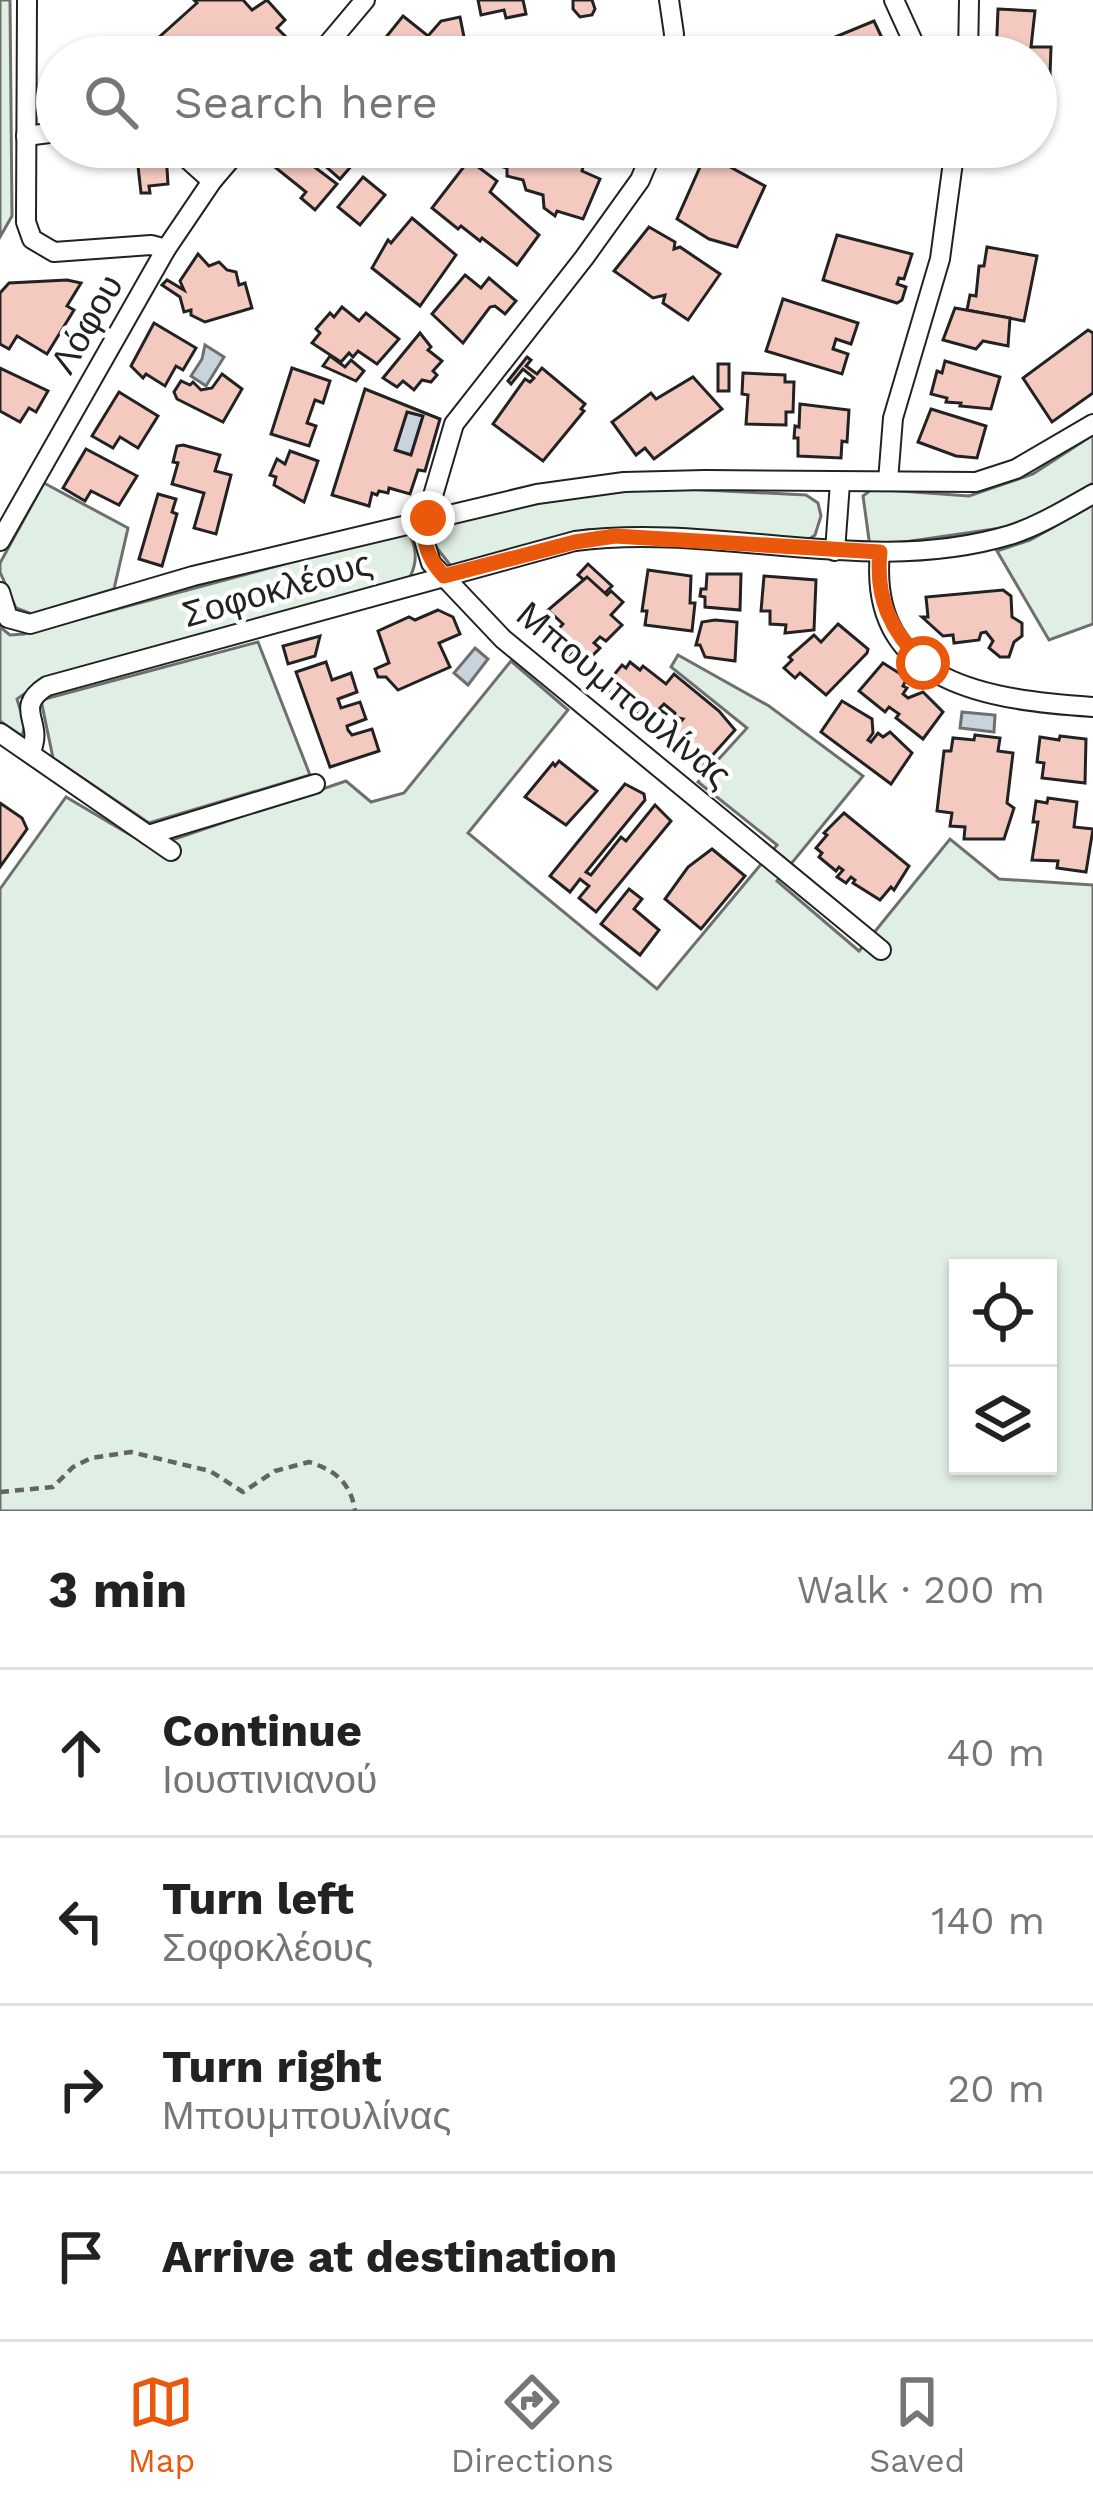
<!DOCTYPE html>
<html lang="en">
<head>
<meta charset="utf-8">
<style>
  body { margin:0; font-family:"Work Sans",sans-serif; background:#f6f6f6; color:#222 }
  .controls { position:absolute; right:36px; bottom:36px; display:grid; overflow:hidden; border-radius:0px; box-shadow:0 3px 9px #0004 }
  .controls button { width:108px; height:108px; display:grid; place-items:center; padding:0; border:0; border-bottom:3px solid #e0e0e0; background:#fff; color:#222; font:60px sans-serif }
  .stop { position:absolute; width:36px; height:36px; margin:-27px; border:9px solid #ea580c; border-radius:50%; background:#fff }
  .stop.end { background:#ea580c; border-color:#fff; box-shadow:0 3px 12px #0008 }
  .list { margin:0; padding:0; list-style:none }
  h2 { display:flex; justify-content:space-between; align-items:center; height:156px; margin:0; padding:0 48px; font-size:51px }
  h2 small { font-size:39px; font-weight:400; color:#767676 }
  .list li { display:grid; grid-template-columns:78px 1fr auto; gap:36px; align-items:center; box-sizing:border-box; height:168px; padding:0 48px; border-top:3px solid #e0e0e0 }
  .list b { display:block; font-size:45px; white-space:nowrap }
  .list p { margin:0; font-size:39px; white-space:nowrap; color:#767676 }
  .list em { font-size:39px; font-style:normal; color:#767676 }
  .icon { flex:none; width:66px; height:66px; fill:none; stroke:currentColor; stroke-width:2; stroke-linecap:round; stroke-linejoin:round }
  .map { position:relative; flex:none; width:1093px; height:1511px; overflow:hidden }
  .search { position:absolute; background:#fff; box-shadow:0 3px 9px #0004; left:36px; right:36px; top:36px; height:132px; display:flex; align-items:center; gap:30px; box-sizing:border-box; padding:0 42px; border-radius:66px; color:#767676; font-size:45px }
  .sheet { height:828px; background:#fff }
  nav { display:flex; justify-content:space-around; align-items:center; box-sizing:border-box; height:168px; border-top:3px solid #e0e0e0; background:#fff; font-size:33px; color:#767676 }
  nav a { display:grid; justify-items:center; gap:6px }
  nav .on { color:#ea580c }
  .map>svg:first-child { display:block }
  .green { fill:#e0efe3; stroke:#6f6f6f; stroke-width:3; fill-rule:evenodd }
  .water { fill:#c7d3dd; stroke:#6f6f6f; stroke-width:3 }
  .building { fill:#f3c9c0; stroke:#222; stroke-width:3; fill-rule:evenodd }
  .lines { fill:none; stroke-linecap:round; stroke-linejoin:round }
  .street-casing { stroke:#222; stroke-width:22 }
  .path { stroke:#646464; stroke-width:4.5; stroke-dasharray:9 6; stroke-linecap:butt }
  .street { stroke:#fff; stroke-width:18 }
  .route { stroke:#ea580c; stroke-width:15 }
  .labels { text-anchor:middle; dominant-baseline:central; stroke-width:9; stroke-linejoin:round; paint-order:stroke }
  .street-label { font-size:36px; fill:#222; stroke:#fff }
</style>
</head>
<body>
<div class="map">
<svg width="1093" height="1511" viewBox="0 0 1093 1511">
  <rect width="100%" height="100%" fill="#fff"/>
  <g class="green">
    <path d="M0 0H10L12 216 0 237Z"/>
    <path d="M1093 435V483L1036 516 1008 527 870 547 863 496 872 489 969 496 1033 474Z"/>
    <path d="M44 483 128 528 114 589 32 614 16 608 0 572V563Z"/>
    <path d="M645 487 806 495 818 503 821 516 815 535 808 540 630 528 586 530 451 566 433 543 435 527 556 498Z"/>
    <path d="M1093 505V624L1049 640 997 551 1030 540Z"/>
    <path d="M407 531C417 546 418 561 410 577L41 682 17 699 25 725 22 736 0 721V627L10 635 24 634Z"/>
    <path d="M258 642 310 775 149 823 53 758 41 700Z"/>
    <path d="M678 655 769 706 863 776 777 881 859 951 950 839 999 879 1093 885V1511H0V889L66 797 151 847 346 781 371 802 404 793 511 661 568 710 468 833 657 989 777 845 698 782 747 728 671 667ZM958 1268H1048V1466H958Z"/>
  </g>
  <g class="water">
    <path d="M205 345 224 357 206 386 191 376 202 359Z"/>
    <path d="M407 412 423 416 411 455 395 450Z"/>
    <path d="M475 648 488 659 468 685 454 673Z"/>
    <path d="M962 712 995 715 994 732 960 728Z"/>
  </g>
  <g class="building">
    <path d="M194 0H243L252 10 267 0 285 20 277 28 290 41 273 57H147L150 54 146 49 197 3Z"/>
    <path d="M478 0H523L526 14 506 18 504 10 481 15Z"/>
    <path d="M573 0H592L595 9 592 15 580 17 573 9Z"/>
    <path d="M998 9 1035 11 1031 47H1051L1049 103 1037 102 1036 106V57H996Z"/>
    <path d="M403 16 428 36 441 21 460 17 468 57H391L378 47Z"/>
    <path d="M874 21 883 40 867 47 869 57H836L832 47 839 45 835 37Z"/>
    <path d="M828 38 836 57H813L808 47Z"/>
    <path d="M288 147 337 184 315 210 301 198 306 192 271 164 274 150Z"/>
    <path d="M304 147H352L361 155 340 179Z"/>
    <path d="M486 147H558L566 150 564 155 584 163 582 171 600 179 583 219 557 211 555 216 544 208 543 195 526 190 523 180 507 176V168L482 161Z"/>
    <path d="M166 154 168 184 149 186 150 193H141L137 157Z"/>
    <path d="M704 158 719 165 721 162 765 186 737 247 709 239 677 219Z"/>
    <path d="M469 160 497 181 490 192 539 235 517 265 482 238 480 241 461 226 458 229 432 208Z"/>
    <path d="M363 177 385 195 360 225 338 207Z"/>
    <path d="M412 218 456 255 420 306 372 268 388 240 391 243Z"/>
    <path d="M649 227 675 242 674 249 680 247 720 274 688 320 663 303 665 295 653 298 614 271Z"/>
    <path d="M837 235 912 254 904 279 899 278 897 284 906 287 902 300 897 303 823 280Z"/>
    <path d="M987 247 1037 256 1024 321 967 310 970 295 976 296 979 266H984Z"/>
    <path d="M198 254 209 266 219 262 227 270 236 272 239 285 245 283 252 308 205 322 191 315V310L184 312 180 297 162 285 167 280 184 290 180 281Z"/>
    <path d="M465 275 481 288 489 278 516 301 505 314 495 306 490 307 463 343 432 314Z"/>
    <path d="M67 280 81 283 67 306 74 310 47 354 17 336 9 349 0 344V293L9 283Z"/>
    <path d="M783 299 858 323 851 344 836 339 833 349 848 354 842 374 766 351Z"/>
    <path d="M342 307 359 321 366 313 399 339 377 364 358 351 353 357 349 353 341 362 312 343 320 333 316 329 330 313 334 317Z"/>
    <path d="M955 308 1010 318 1008 346 983 341 976 349 943 340Z"/>
    <path d="M154 323 196 348 183 370 176 366 165 386 146 374 143 378 131 366Z"/>
    <path d="M1088 330 1093 333V393L1052 422 1023 378Z"/>
    <path d="M420 333 431 347 428 350 442 361 433 371 437 375 431 382 422 380 414 390 403 381 397 387 383 378Z"/>
    <path d="M330 356 345 367 351 360 364 371 356 381 323 366Z"/>
    <path d="M527 357 531 360 526 366 537 374 542 368 585 404 581 409 584 411 543 461 493 424 525 379 530 382 534 378 523 369 511 384 508 381Z"/>
    <path d="M945 361 1000 377 991 409 960 406 961 403 946 402 947 398 931 394 937 371 942 373Z"/>
    <rect x="718" y="364" width="11" height="27"/>
    <path d="M0 368 48 391 36 412 29 408 20 422 0 411Z"/>
    <path d="M292 368 330 381 323 403 315 400 307 423 316 426 309 446 271 434Z"/>
    <path d="M743 373 785 375V382H794L793 412H786V425L746 424 748 395 742 394Z"/>
    <path d="M222 374 242 389 223 422 177 399 174 392 181 381 190 385 193 382 201 390 212 388Z"/>
    <path d="M693 377 722 409 654 459 645 448 636 455 612 422 651 393 656 399Z"/>
    <path d="M365 389 440 419 425 471 418 470 410 494 389 488 388 493 379 491 377 495 372 493 369 506 332 495ZM407 412 423 416 411 455 395 450Z"/>
    <path d="M119 392 158 416 138 448 120 437 113 448 92 436Z"/>
    <path d="M800 404 849 410 847 442 842 441 841 458 798 456V438H794L795 426 799 427Z"/>
    <path d="M931 409 986 426 977 458 956 456 918 442Z"/>
    <path d="M183 445 220 455 215 471 231 475 216 534 194 528 204 493 172 484 178 463 173 462 177 446Z"/>
    <path d="M86 449 137 476 119 505 91 491 85 501 63 488Z"/>
    <path d="M290 451 318 461 304 502 274 485 276 477 270 475 277 459 285 464Z"/>
    <path d="M158 494 176 499 172 512 177 514 162 566 139 559Z"/>
    <path d="M588 564 612 586 602 596 578 575Z"/>
    <path d="M648 570 691 576 690 603H695L692 631 645 625 647 611H642Z"/>
    <path d="M707 574H741L740 610 705 607V597L700 596 701 589H706Z"/>
    <path d="M764 576 816 580 814 630 785 633 786 625 770 624V611H761Z"/>
    <path d="M587 577 607 595 611 591 623 602 611 615 622 625 606 641 600 637 594 643 600 648 586 662 574 651 569 657 550 638 563 624 548 610Z"/>
    <path d="M1003 590 1011 596 1012 617 1022 623V636L1014 642 1009 657H1000L989 648 993 641 986 632 981 633 979 640 954 643 953 635 943 636 922 617H928L926 597Z"/>
    <path d="M438 610 453 617 460 634 439 643 450 667 398 690 386 677H378L375 669 389 663 378 631 409 617 415 620Z"/>
    <path d="M715 620 737 622 735 661 705 657 700 645H696L702 622Z"/>
    <path d="M838 624 868 649 867 653 826 695 800 673 795 678 784 668 792 660 789 657 814 635 821 642Z"/>
    <path d="M320 636 315 656 288 664 283 646Z"/>
    <path d="M326 662 332 680 351 673 357 692 338 699 341 708 360 702 366 719 347 726 348 730 352 735 372 729 379 751 330 767 296 672Z"/>
    <path d="M630 662 640 670 643 666 666 684 674 674 719 711 735 730 701 768 666 740 683 719 674 717 675 713 664 704 659 709 666 714 655 728 604 687 622 665 626 668Z"/>
    <path d="M883 663 907 678 903 686 907 688 903 694 908 698 923 692 943 712 923 739 896 718 899 714 889 707 885 712 859 691Z"/>
    <path d="M842 701 872 719 873 733 868 740 871 742 878 733 883 737 890 732 912 753 891 784 821 732Z"/>
    <path d="M975 735 1000 738 998 751 1013 753 1007 803 1014 808 1004 839H964L965 827 950 826 952 813 937 811 944 751H951L953 738 974 740Z"/>
    <path d="M1060 736 1086 739 1085 783 1042 778 1044 763 1037 762 1040 737 1059 740Z"/>
    <path d="M559 761 597 791 566 825 525 797 553 763 555 766Z"/>
    <path d="M625 784 644 794 645 800 586 872 591 875 621 837 626 841 655 805 671 821 596 912 579 898 589 886 580 879 570 892 550 876Z"/>
    <path d="M1048 798 1077 802 1074 827 1093 829 1086 872 1057 868 1058 861 1032 860 1038 822H1033L1036 801 1047 803Z"/>
    <path d="M0 803 22 818 27 829 0 867Z"/>
    <path d="M844 813 909 866 894 890 891 887 880 900 853 883 855 880 851 877 846 883 837 877 843 870 839 867 836 871 819 857 822 853 816 848 827 835 824 833Z"/>
    <path d="M712 849 745 876 701 929 665 899 688 867Z"/>
    <path d="M629 889 642 899 634 909 659 930 640 955 601 924Z"/>
  </g>
  <g class="lines">
    <g class="street-casing">
      <g id="street">
        <path d="M27 0 26 222 32 239 54 252 151 245 166 249"/>
        <path d="M669 0 674 34 673 57"/>
        <path d="M894 0 920 57"/>
        <path d="M317 57 365 0"/>
        <path d="M968 57 969 0"/>
        <path d="M26 136 57 132"/>
        <path d="M174 147 212 181"/>
        <path d="M654 147 640 180 584 258 454 424 422 533 431 563 503 639 881 950"/>
        <path d="M888 481 893 418 940 259 955 147"/>
        <path d="M0 541 166 249 212 181 241 147"/>
        <path d="M835 551 840 483"/>
        <path d="M880 552C867 686 993 700 1093 707"/>
        <path d="M0 592 8 618 30 624 193 576 537 494 624 482 705 480 976 482 1016 469 1093 424"/>
        <path d="M0 733 171 851"/>
        <path d="M30 753C46 722 11 709 47 686L575 541C719 522 867 578 1010 535 1039 526 1066 509 1093 494"/>
        <path d="M148 835 315 784"/>
      </g>
    </g>
    <path class="path" d="M0 1492 53 1487 73 1467 91 1458 131 1452 210 1471 243 1492 275 1471 309 1462C335 1470 351 1483 355 1511"/>
    <use href="#street" class="street"/>
  </g>
  <g class="lines">
    <path class="route" d="M428 518C420 540 428 559 444 576L575 542 615 536 880 552C875 598 891 631 923 663"/>
  </g>
  <g class="labels">
    <g class="street-label">
      <text transform="translate(87 324) rotate(-60)">Λόφου</text>
      <text transform="translate(277 589) rotate(-16)">Σοφοκλέους</text>
      <text transform="translate(624 695) rotate(40)">Μπουμπουλίνας</text>
    </g>
  </g>
</svg>
<div class="controls">
<button><svg class="icon" aria-label="locate" viewBox="0 0 24 24"><circle cx="12" cy="12" r="6"/><path d="M12 2v4M12 18v4M2 12h4M18 12h4"/></svg></button>
<button><svg class="icon" aria-label="layers" viewBox="0 0 24 24"><path d="M12 4l9 5-9 5-9-5zM3 14l9 5 9-5"/></svg></button>
</div>
<div class="stop" style="left:923px;top:663px"></div>
<div class="stop end" style="left:428px;top:518px"></div>
<div class="search"><svg class="icon" aria-label="search" viewBox="0 0 24 24"><circle cx="10" cy="10" r="6"/><path d="M15 15l6 6"/></svg>Search here</div>
</div>
<section class="sheet">
<h2>3 min<small>Walk · 200 m</small></h2>
<ul class="list">
<li><svg class="icon" aria-label="ahead" viewBox="0 0 24 24"><path d="M12 20V5M6 11l6-6 6 6"/></svg><div><b>Continue</b><p>Ιουστινιανού</p></div><em>40 m</em></li>
<li><svg class="icon" aria-label="left" viewBox="0 0 24 24"><path d="M17 20v-9H6M10 6l-5 5 5 5"/></svg><div><b>Turn left</b><p>Σοφοκλέους</p></div><em>140 m</em></li>
<li><svg class="icon" aria-label="right" viewBox="0 0 24 24"><path d="M7 20v-9h11M14 6l5 5-5 5"/></svg><div><b>Turn right</b><p>Μπουμπουλίνας</p></div><em>20 m</em></li>
<li><svg class="icon" aria-label="arrive" viewBox="0 0 24 24"><path d="M6 21V4h12l-3 4 3 4H6"/></svg><div><b>Arrive at destination</b></div></li>
</ul>
</section>
<nav>
<a class="on"><svg class="icon" aria-label="map" viewBox="0 0 24 24"><path d="M3 6l6-2 6 2 6-2v14l-6 2-6-2-6 2zM9 4v14M15 6v14"/></svg>Map</a>
<a><svg class="icon" aria-label="directions" viewBox="0 0 24 24"><path d="M12 3l9 9-9 9-9-9zM9 14v-3h6M13 9l2 2-2 2"/></svg>Directions</a>
<a><svg class="icon" aria-label="saved" viewBox="0 0 24 24"><path d="M7 4h10v16l-5-4-5 4z"/></svg>Saved</a>
</nav>
</body>
</html>
